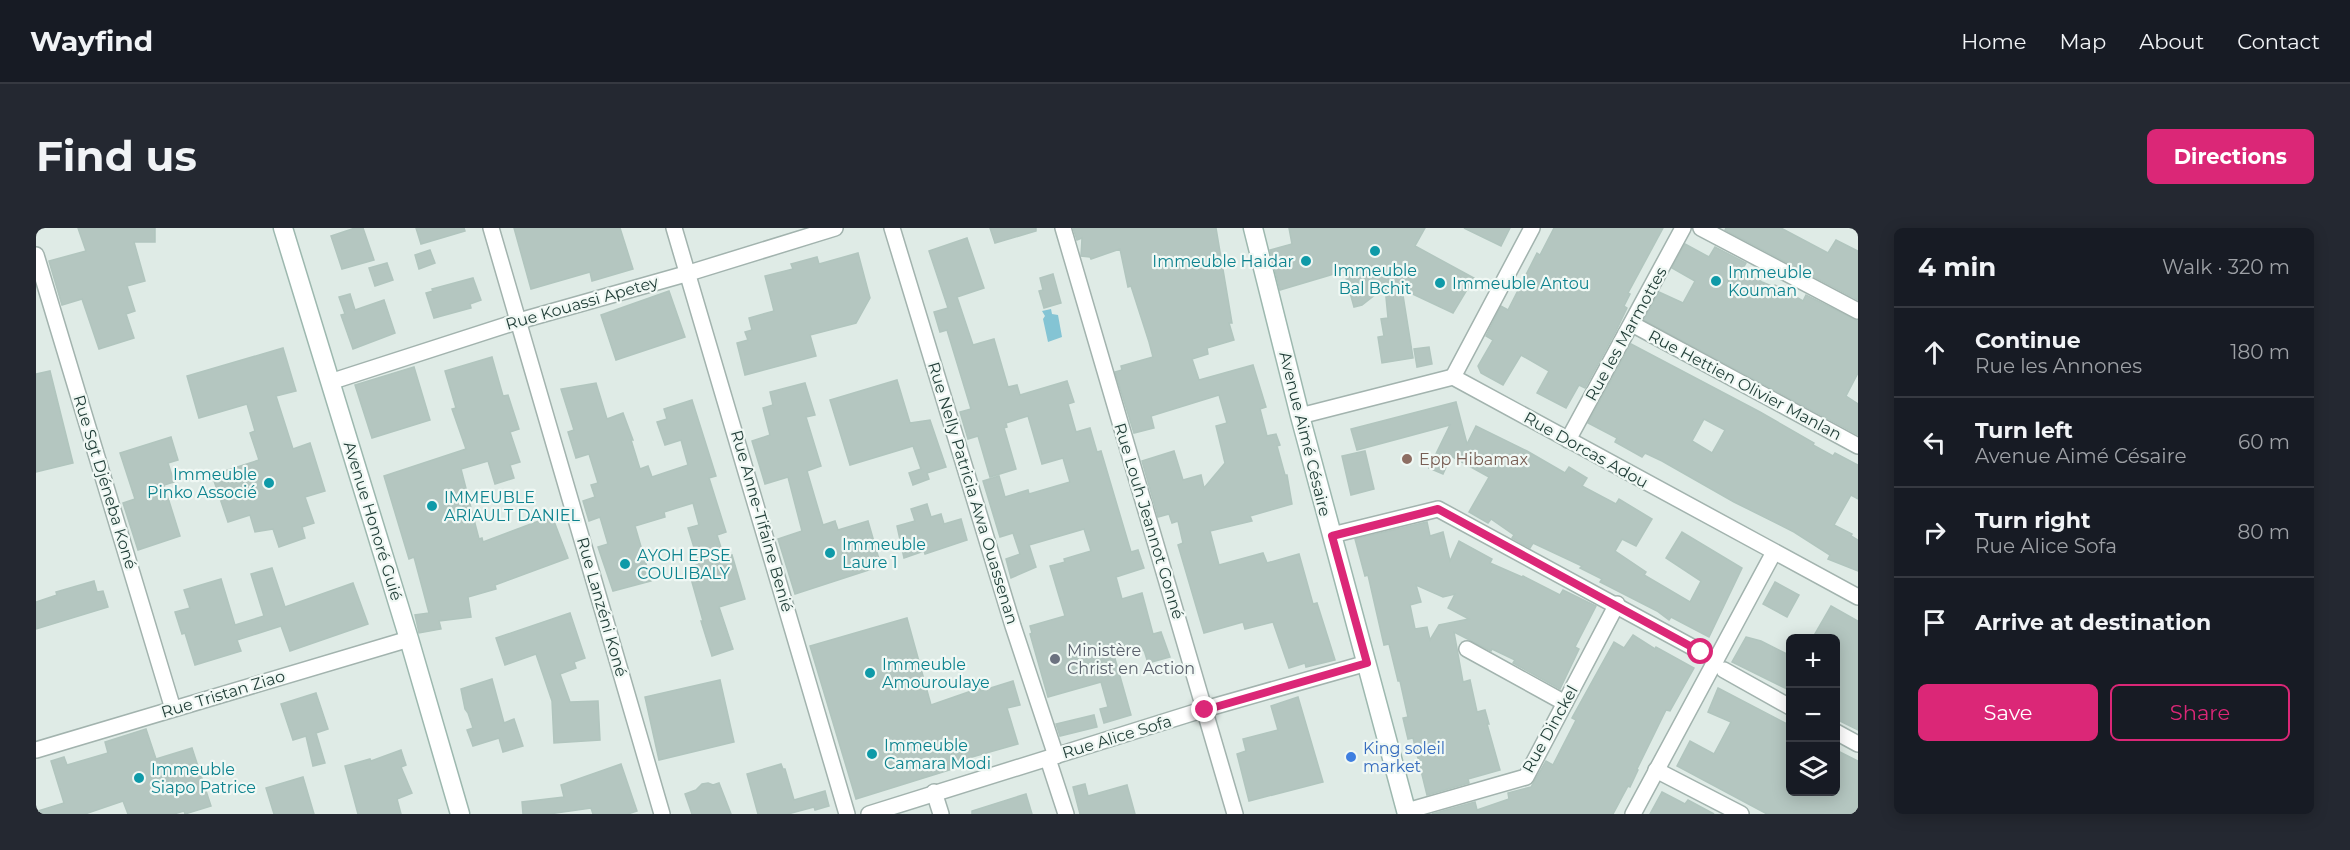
<!DOCTYPE html>
<html lang="en">
<head>
<meta charset="utf-8">
<style>
  body { margin:0; font-family:Montserrat,sans-serif; background:#242831; color:#f1f3f6 }
  .controls { position:absolute; right:18px; bottom:18px; display:grid; overflow:hidden; border-radius:9px; box-shadow:0 3px 15px #0003 }
  .controls button { width:54px; height:54px; display:grid; place-items:center; padding:0; border:0; border-bottom:2px solid #363941; background:#171b24; color:#f1f3f6; font:30px sans-serif }
  .stop { position:absolute; width:18px; height:18px; margin:-14px; border:4px solid #db2777; border-radius:50%; background:#fff }
  .stop.end { background:#db2777; border-color:#fff; box-shadow:0 2px 6px #0008 }
  .list { margin:0; padding:0; list-style:none }
  h2 { display:flex; justify-content:space-between; align-items:center; height:78px; margin:0; padding:0 24px; font-size:26px }
  h2 small { font-size:20px; font-weight:400; color:#9ea1a6 }
  .list li { display:grid; grid-template-columns:39px 1fr auto; gap:18px; align-items:center; box-sizing:border-box; height:90px; padding:0 24px; border-top:2px solid #363941 }
  .list b { display:block; font-size:22px; white-space:nowrap }
  .list p { margin:0; font-size:20px; white-space:nowrap; color:#9ea1a6 }
  .list em { font-size:20px; font-style:normal; color:#9ea1a6 }
  .actions { display:flex; gap:12px; padding:18px 24px }
  .actions a { flex:1; padding:14px 0; border:2px solid #db2777; border-radius:9px; text-align:center; font-size:21px; color:#db2777 }
  .actions .main { background:#db2777; color:#fff }
  .icon { flex:none; width:33px; height:33px; fill:none; stroke:currentColor; stroke-width:2; stroke-linecap:round; stroke-linejoin:round }
  .map { position:relative; flex:none; width:1822px; height:586px; overflow:hidden; border-radius:9px }
  header { display:flex; align-items:center; gap:36px; box-sizing:border-box; height:84px; padding:0 30px; background:#171b24; border-bottom:2px solid #363941 }
  header strong { font-size:28px }
  nav { display:flex; gap:33px; margin-inline-start:auto; font-size:21px }
  .intro { display:flex; align-items:center; justify-content:space-between; box-sizing:border-box; height:144px; padding:0 36px }
  h1 { margin:0; font-size:42px }
  .button { padding:15px 27px; border-radius:9px; background:#db2777; color:#fff; font-size:21px; font-weight:700 }
  main { display:flex; gap:36px; padding:0 36px }
  aside { flex:1; background:#171b24; border-radius:9px; box-shadow:0 3px 15px #0003 }
  .map>svg:first-child { display:block }
  .water { fill:#84c4d4 }
  .building { fill:#b4c6c0; stroke:#b1c5be; stroke-width:1.5; fill-rule:evenodd }
  .lines { fill:none; stroke-linecap:round; stroke-linejoin:round }
  .street-casing { stroke:#a2b3ae; stroke-width:18 }
  .secondary-casing { stroke:#9db8af; stroke-width:21 }
  .street { stroke:#fff; stroke-width:15 }
  .secondary { stroke:#fff; stroke-width:18 }
  .route { stroke:#db2777; stroke-width:8 }
  .culture-dot { fill:#0f9aa8; stroke:#f0f8f4; stroke-width:2 }
  .education-dot { fill:#8d6e63; stroke:#f0f8f4; stroke-width:2 }
  .worship-dot { fill:#6b7280; stroke:#f0f8f4; stroke-width:2 }
  .shop-dot { fill:#3f7fe0; stroke:#f0f8f4; stroke-width:2 }
  .labels { text-anchor:middle; dominant-baseline:central; stroke-width:4.5; stroke-linejoin:round; paint-order:stroke }
  .culture-label { font-size:16px; fill:#0d838f; stroke:#f0f8f4; text-anchor:start }
  .street-label { font-size:16px; fill:#1f3c36; stroke:#f0f8f4 }
  .education-label { font-size:16px; fill:#785e54; stroke:#f0f8f4; text-anchor:start }
  .worship-label { font-size:16px; fill:#5b616d; stroke:#f0f8f4; text-anchor:start }
  .shop-label { font-size:16px; fill:#366cbe; stroke:#f0f8f4; text-anchor:start }
</style>
</head>
<body>
<header>
<strong>Wayfind</strong>
<nav><a>Home</a><a>Map</a><a>About</a><a>Contact</a></nav>
</header>
<div class="intro"><h1>Find us</h1><a class="button">Directions</a></div>
<main>
<div class="map">
<svg width="1822" height="586" viewBox="0 0 1822 586">
  <rect width="100%" height="100%" fill="#dfebe6"/>
  <path class="water" d="M1015 81 1016 86 1022 87 1026 109 1012 114 1007 91 1009 88 1006 83Z"/>
  <g class="building">
    <path d="M42 0H119V14H98L109 53 91 58 99 83 90 86 98 110 63 121 46 71 26 77 13 33 50 23Z"/>
    <path d="M319 0H327L338 32 306 41 295 8Z"/>
    <path d="M380 0H428L429 3 385 16Z"/>
    <path d="M478 0H584L597 41 556 53 554 44 495 61Z"/>
    <path d="M954 0H1000V3L959 15Z"/>
    <path d="M1037 0H1180L1196 95H1193L1198 112 1171 120 1172 126 1156 131 1163 152 1217 137 1230 179 1224 181 1231 208 1240 206 1244 217 1241 218 1249 247H1251L1256 276 1214 288 1216 293 1174 303 1183 337 1227 325 1231 335 1263 326 1277 376 1281 375 1299 432 1270 439 1269 435 1253 440 1237 394 1209 401 1207 394 1168 405 1142 317 1147 315 1142 293 1136 295 1133 286 1122 289 1106 233 1138 223 1147 252 1165 247 1168 260 1189 235 1180 198 1191 195 1183 167 1115 188 1118 200 1098 205 1079 144 1086 142 1085 138 1117 129 1113 114 1095 58 1092 59 1084 21 1055 31 1054 29 1045 28 1046 10 1041 12Z"/>
    <path d="M1253 0H1389L1379 18 1438 50 1417 85 1366 61 1377 130 1346 135 1342 109 1348 108 1345 91 1352 90 1349 59 1326 77 1318 79 1308 43 1244 62 1234 22 1256 16Z"/>
    <path d="M1428 0H1474L1465 18Z"/>
    <path d="M1518 0H1627L1592 65 1594 66 1588 78 1591 80 1580 103 1549 160 1543 157 1530 180 1501 165 1513 143 1485 127 1467 157 1445 145 1442 138 1457 112 1450 108 1465 78 1472 82 1501 25 1504 27Z"/>
    <path d="M1690 0H1745L1792 25 1800 12 1822 23V72L1689 2Z"/>
    <path d="M931 10 948 60 921 69 937 117 958 111 972 159 981 157 984 167 1031 153 1038 174 1032 176 1040 204 1054 200 1061 224 1065 223 1095 324 1102 322 1108 340 1080 349 1086 371 1106 365 1117 406 1125 404 1134 429 1112 435 1108 422 1100 425 1099 421 1078 427 1095 487 1068 495 1064 481 1072 479 1065 454 1012 469 994 406 996 405 994 398 1029 388 1014 338 1029 334 1028 331 1055 323 1048 301 993 317 1000 339 975 350 970 331 984 326 977 305 964 309 947 253 963 248 969 269 992 262 993 266 1034 254 1027 230 1006 236 992 188 970 195 971 199 968 200 980 241 954 249 942 208 932 211 924 184 935 181 911 102 904 104 898 84 912 80 893 23Z"/>
    <path d="M1649 16 1673 29 1679 19 1710 35 1706 42 1726 54 1738 59 1739 57 1767 73 1770 67 1822 93V145L1810 168 1822 176V207L1608 92 1623 64 1647 75 1659 53 1636 40Z"/>
    <path d="M394 22 399 35 383 41 379 27Z"/>
    <path d="M822 25 834 70 820 95 774 107 780 128 709 147 701 115 712 112 709 104 716 102 713 90 738 83 729 48 757 41 755 36 781 29 783 36Z"/>
    <path d="M351 35 357 52 339 58 333 40Z"/>
    <path d="M1017 46 1025 75 1008 80 1003 63 1007 62 1004 50Z"/>
    <path d="M437 50 445 72 434 76 435 80 398 90 390 65 397 63 396 61Z"/>
    <path d="M633 63 649 109 580 132 565 87Z"/>
    <path d="M314 66 319 82 348 72 359 105 317 121 305 87 309 86 303 69Z"/>
    <path d="M1595 116 1724 184 1778 215 1777 217 1797 228 1799 225 1822 237V271L1815 267 1798 297 1816 306 1815 308 1822 312V343L1792 331 1794 327 1758 304 1698 274 1626 233 1609 225 1606 229 1579 214 1581 210 1552 195ZM1668 191 1689 202 1676 225 1656 213Z"/>
    <path d="M1393 119 1396 136 1381 139 1378 121Z"/>
    <path d="M247 120 260 163 240 168 257 221 274 215 289 263 269 269 278 295 266 299 269 310 243 319 237 301 219 304 214 287 192 294 176 247 223 232 214 205 219 203 211 176 163 190 151 148Z"/>
    <path d="M456 129 467 168 472 167 483 201 474 204 484 234 474 237 478 250 459 256 452 233 425 241 443 311 446 310 447 314 516 288 532 330 459 357 460 361 432 369 435 389 403 393 405 401 383 405 379 387 393 385 378 329 373 331 348 248 430 221 416 181 420 180 409 143Z"/>
    <path d="M378 139 394 192 336 210 319 157Z"/>
    <path d="M14 143 37 235 0 244V146Z"/>
    <path d="M861 152 874 195 894 192 910 239 891 245 893 251 877 257 873 245 885 241 877 218 814 237 794 172Z"/>
    <path d="M560 155 571 191 587 185 597 212H595L604 241 612 238 616 249 652 237 645 212 629 217 621 194 631 191 628 181 656 172 680 248 673 250 690 304 681 307 688 329 696 327 709 371 683 379 697 421 676 428 665 393H667L652 340 663 336 652 300 663 297 657 275 628 284 629 289 599 298 615 353 577 363 562 319 572 316 564 289 553 293 547 273 559 269 555 257 562 255 553 226 540 230 532 204 538 202 525 161Z"/>
    <path d="M769 155 779 187 770 189 785 238 771 243 787 297 799 293 802 302 832 293 845 338 759 366 742 311 766 303 752 249 729 256 716 213 734 207 727 180 737 177 734 164Z"/>
    <path d="M1420 174 1431 216 1440 198 1491 223 1529 245 1533 239 1551 250 1546 258 1580 276 1583 271 1616 291 1600 318 1586 311 1579 323 1610 344 1608 347 1654 374 1665 353 1630 330 1646 304 1706 340 1673 409 1635 389 1633 392 1621 383 1564 354 1566 351 1544 340 1546 338 1497 315 1494 320 1476 310 1478 307 1455 291 1452 295 1433 284 1453 249 1415 228 1407 246 1393 240 1414 197 1321 222 1315 201Z"/>
    <path d="M135 209 142 232 132 235 138 254 128 257 144 308 102 322 87 275 99 271 84 225Z"/>
    <path d="M1329 223 1338 261 1315 267 1306 228Z"/>
    <path d="M891 276 895 289 905 286 908 296 925 291 931 312 889 326 888 323 868 330 861 298 879 293 875 281Z"/>
    <path d="M1391 294 1394 308 1407 304 1414 333 1423 313 1456 331 1454 335 1486 349 1487 348 1524 367 1527 362 1560 378 1539 419 1543 421 1524 461 1477 435 1479 432 1456 421 1455 423 1418 404 1427 454 1434 452 1441 484 1449 482 1453 496H1451L1464 542 1432 551 1433 555 1391 567 1377 510 1372 511 1367 490 1372 489 1364 453H1362L1353 416 1348 417 1332 347 1329 348 1319 311ZM1380 357 1407 369 1419 366 1412 380 1433 391 1403 397 1394 412 1391 399 1379 401 1374 377 1385 374Z"/>
    <path d="M236 340 249 379 317 355 332 396 254 423 245 398 201 412 205 423 159 437 149 405 146 406 139 384 154 380 148 362 185 351 199 397 228 388 215 346Z"/>
    <path d="M58 353 61 364 67 363 72 379 0 401V374L21 367 20 364Z"/>
    <path d="M1739 354 1763 367 1751 389 1727 376Z"/>
    <path d="M1795 378 1822 393V502L1800 491V411H1776Z"/>
    <path d="M534 385 549 430 538 434 540 440 524 446 534 474 562 473 564 512 518 515 516 473 500 426 469 437 460 410Z"/>
    <path d="M871 390 895 477 944 460 945 463 977 453 984 477 971 480 982 516 922 533 923 539 820 571 774 418Z"/>
    <path d="M1597 407 1619 421 1620 419 1658 440 1634 483 1630 482 1601 541 1602 542 1594 559 1592 558 1577 586H1396L1439 574 1441 582 1473 571 1472 565 1495 559 1510 533 1517 537 1540 492 1536 490 1578 414 1588 420Z"/>
    <path d="M1710 409 1725 413 1755 428V463L1696 434Z"/>
    <path d="M456 451 468 495 478 491 487 518 467 524 463 510 437 518 431 502 437 500 432 485 429 481 425 461Z"/>
    <path d="M684 452 698 514 623 532 609 469Z"/>
    <path d="M1682 460 1755 498V564H1800V522L1822 533V586H1731L1641 538 1654 513 1678 526 1695 494 1672 484Z"/>
    <path d="M280 465 292 501 280 505 289 535 277 538 270 508 257 512 245 476Z"/>
    <path d="M1262 469 1287 554 1213 573 1201 526 1210 523 1207 511 1242 502 1235 478Z"/>
    <path d="M1058 487 1061 499 1024 508 1020 496Z"/>
    <path d="M110 501 120 531 156 520 175 578 149 586 148 583 138 586H92L87 573 49 586H3L2 583 28 575 15 533 28 529 31 537 72 525 69 514Z"/>
    <path d="M365 522 370 537 365 539 376 565 361 571 365 586H322L309 538 334 531 335 533Z"/>
    <path d="M585 536 601 583 592 586H557L555 580 513 586H487L486 574 528 569 525 557Z"/>
    <path d="M745 536 747 541H749L758 572 789 563 793 578 779 582 778 579 752 586H722L711 546Z"/>
    <path d="M267 549 278 586H238L230 560Z"/>
    <path d="M672 555 677 557 683 555 695 586H656L649 566 660 562 666 556Z"/>
    <path d="M1049 556 1052 568 1091 557 1099 586H1044L1037 559Z"/>
    <path d="M1626 564 1649 576 1652 572 1678 586H1614Z"/>
    <path d="M990 566 996 586H936V583Z"/>
  </g>
  <g class="lines">
    <g class="street-casing">
      <g id="street">
        <path d="M455 0 626 586"/>
        <path d="M638 0 811 586"/>
        <path d="M856 0 977 398 1020 528"/>
        <path d="M1027 0 1199 586"/>
        <path d="M1665 0 1822 83"/>
        <path d="M0 27 137 481"/>
        <path d="M1596 96 1822 218"/>
        <path d="M1417 149 1496 0"/>
        <path d="M294 154 483 93 653 45 799 0"/>
        <path d="M1264 188 1417 149 1822 369"/>
        <path d="M1532 212 1647 0"/>
        <path d="M1296 307 1402 281 1680 432"/>
        <path d="M1431 421 1529 475"/>
        <path d="M1688 442 1754 479"/>
        <path d="M1800 504 1822 516"/>
        <path d="M0 522 373 411"/>
        <path d="M1012 531 1030 586"/>
        <path d="M1620 542 1705 586"/>
        <path d="M898 564 905 586"/>
        <path d="M1371 583 1490 549 1581 376"/>
        <path d="M833 586 1169 481 1331 435"/>
        <path d="M1597 586 1738 324"/>
      </g>
    </g>
    <g class="secondary-casing">
      <g id="secondary">
        <path d="M247 0 373 411 424 586"/>
        <path d="M1217 0 1264 188 1371 586"/>
      </g>
    </g>
    <use href="#street" class="street"/>
    <use href="#secondary" class="secondary"/>
  </g>
  <g class="lines">
    <path class="route" d="M1169 482 1331 435 1296 308 1402 281 1665 424"/>
  </g>
  <g class="culture-dot">
    <circle cx="1339" cy="23" r="6"/>
    <circle cx="1270" cy="33" r="6"/>
    <circle cx="1680" cy="53" r="6"/>
    <circle cx="1404" cy="55" r="6"/>
    <circle cx="233" cy="255" r="6"/>
    <circle cx="396" cy="278" r="6"/>
    <circle cx="794" cy="325" r="6"/>
    <circle cx="589" cy="336" r="6"/>
    <circle cx="834" cy="445" r="6"/>
    <circle cx="836" cy="526" r="6"/>
    <circle cx="103" cy="550" r="6"/>
  </g>
  <circle class="education-dot" cx="1371" cy="231" r="6"/>
  <circle class="worship-dot" cx="1019" cy="431" r="6"/>
  <circle class="shop-dot" cx="1315" cy="529" r="6"/>
  <g class="labels">
    <g class="culture-label">
      <text x="1258" y="33" text-anchor="end">Immeuble Haidar</text>
      <text x="1339" y="42" text-anchor="middle">Immeuble<tspan x="1339" dy="18">Bal Bchit</tspan></text>
      <text x="1692" y="44">Immeuble<tspan x="1692" dy="18">Kouman</tspan></text>
      <text x="1416" y="55">Immeuble Antou</text>
      <text x="221" y="246" text-anchor="end">Immeuble<tspan x="221" dy="18">Pinko Associé</tspan></text>
      <text x="408" y="269">IMMEUBLE<tspan x="408" dy="18">ARIAULT DANIEL</tspan></text>
      <text x="806" y="316">Immeuble<tspan x="806" dy="18">Laure 1</tspan></text>
      <text x="601" y="327">AYOH EPSE<tspan x="601" dy="18">COULIBALY</tspan></text>
      <text x="846" y="436">Immeuble<tspan x="846" dy="18">Amouroulaye</tspan></text>
      <text x="848" y="517">Immeuble<tspan x="848" dy="18">Camara Modi</tspan></text>
      <text x="115" y="541">Immeuble<tspan x="115" dy="18">Siapo Patrice</tspan></text>
    </g>
    <g class="street-label">
      <text transform="translate(546 75) rotate(-16)">Rue Kouassi Apetey</text>
      <text transform="translate(1590 106) rotate(-61)">Rue les Marmottes</text>
      <text transform="translate(1709 157) rotate(28)">Rue Hettien Olivier Manlan</text>
      <text transform="translate(1269 206) rotate(76)">Avenue Aimé Césaire</text>
      <text transform="translate(1550 222) rotate(29)">Rue Dorcas Adou</text>
      <text transform="translate(69 254) rotate(73)">Rue Sgt Djéneba Koné</text>
      <text transform="translate(937 265) rotate(73)">Rue Nelly Patricia Awa Ouassenan</text>
      <text transform="translate(337 293) rotate(73)">Avenue Honoré Guié</text>
      <text transform="translate(726 293) rotate(74)">Rue Anne-Tifaine Benié</text>
      <text transform="translate(1113 293) rotate(73)">Rue Louh Jeannot Gonné</text>
      <text transform="translate(566 379) rotate(74)">Rue Lanzéni Koné</text>
      <text transform="translate(187 466) rotate(-17)">Rue Tristan Ziao</text>
      <text transform="translate(1514 501) rotate(-61)">Rue Dinckel</text>
      <text transform="translate(1081 509) rotate(-17)">Rue Alice Sofa</text>
    </g>
    <g class="education-label">
      <text x="1383" y="231">Epp Hibamax</text>
    </g>
    <g class="worship-label">
      <text x="1031" y="422">Ministère<tspan x="1031" dy="18">Christ en Action</tspan></text>
    </g>
    <g class="shop-label">
      <text x="1327" y="520">King soleil<tspan x="1327" dy="18">market</tspan></text>
    </g>
  </g>
</svg>
<div class="controls">
<button>+</button>
<button>−</button>
<button><svg class="icon" aria-label="layers" viewBox="0 0 24 24"><path d="M12 4l9 5-9 5-9-5zM3 14l9 5 9-5"/></svg></button>
</div>
<div class="stop" style="left:1665px;top:424px"></div>
<div class="stop end" style="left:1169px;top:482px"></div>
</div>
<aside>
<h2>4 min<small>Walk · 320 m</small></h2>
<ul class="list">
<li><svg class="icon" aria-label="ahead" viewBox="0 0 24 24"><path d="M12 20V5M6 11l6-6 6 6"/></svg><div><b>Continue</b><p>Rue les Annones</p></div><em>180 m</em></li>
<li><svg class="icon" aria-label="left" viewBox="0 0 24 24"><path d="M17 20v-9H6M10 6l-5 5 5 5"/></svg><div><b>Turn left</b><p>Avenue Aimé Césaire</p></div><em>60 m</em></li>
<li><svg class="icon" aria-label="right" viewBox="0 0 24 24"><path d="M7 20v-9h11M14 6l5 5-5 5"/></svg><div><b>Turn right</b><p>Rue Alice Sofa</p></div><em>80 m</em></li>
<li><svg class="icon" aria-label="arrive" viewBox="0 0 24 24"><path d="M6 21V4h12l-3 4 3 4H6"/></svg><div><b>Arrive at destination</b></div></li>
</ul>
<div class="actions"><a class="main">Save</a><a>Share</a></div>
</aside>
</main>
</body>
</html>
